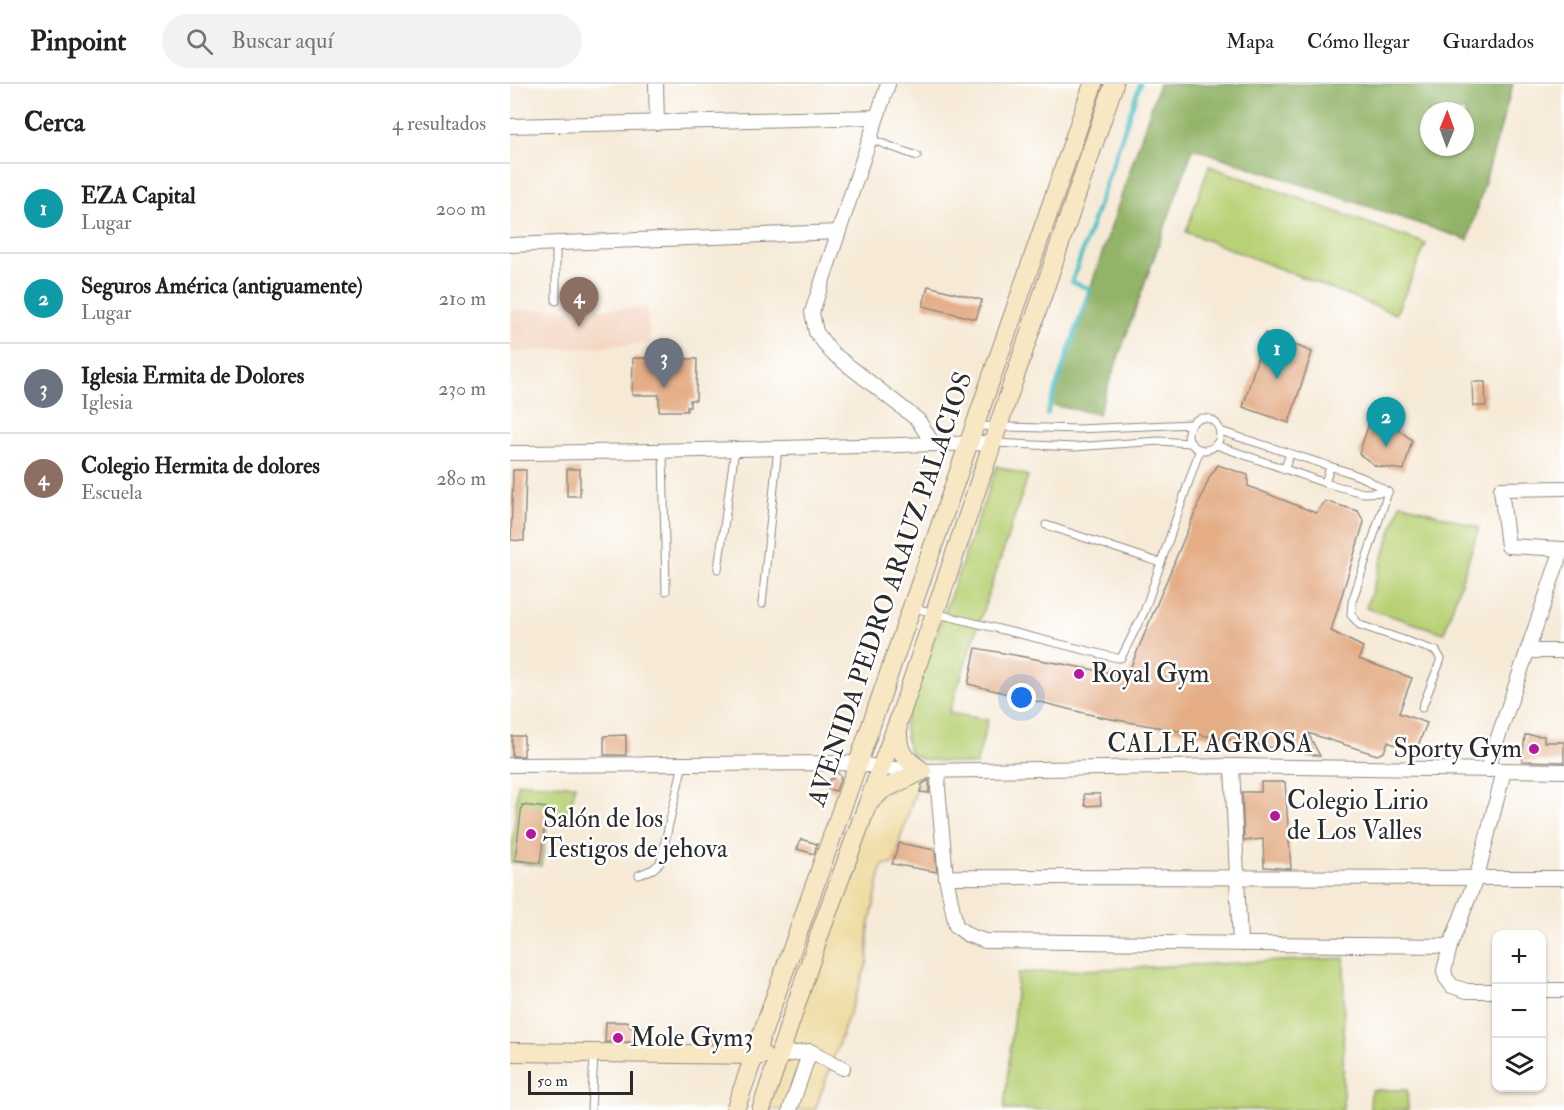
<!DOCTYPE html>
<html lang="es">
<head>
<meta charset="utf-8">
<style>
  body { margin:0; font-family:"IM FELL Double Pica",serif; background:#f2f2f2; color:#222 }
  .controls { position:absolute; right:18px; bottom:18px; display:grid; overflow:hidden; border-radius:12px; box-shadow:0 2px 4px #0004 }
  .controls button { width:54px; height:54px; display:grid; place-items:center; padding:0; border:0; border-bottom:2px solid #e0e0e0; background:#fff; color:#222; font:30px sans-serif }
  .compass { position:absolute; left:910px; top:18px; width:54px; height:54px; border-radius:50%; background:#fff; box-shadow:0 2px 4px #0004; rotate:1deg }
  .scale { position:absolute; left:18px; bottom:15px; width:105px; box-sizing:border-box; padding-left:6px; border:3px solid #2b2b2b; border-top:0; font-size:16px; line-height:21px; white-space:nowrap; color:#2b2b2b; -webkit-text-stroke:4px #fff; paint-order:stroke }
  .you { position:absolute; left:512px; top:614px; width:21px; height:21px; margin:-15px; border:4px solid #fff; border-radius:50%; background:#1a73e8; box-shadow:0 0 0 9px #1a73e833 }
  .badge { display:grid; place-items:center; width:39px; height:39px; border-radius:50%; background:#b5179e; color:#fff; font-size:20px; font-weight:700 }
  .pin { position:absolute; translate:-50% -50px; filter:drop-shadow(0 2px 3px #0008) }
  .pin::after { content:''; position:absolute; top:32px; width:21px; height:18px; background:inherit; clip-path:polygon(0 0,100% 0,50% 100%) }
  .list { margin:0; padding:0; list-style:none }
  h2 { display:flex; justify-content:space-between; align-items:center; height:78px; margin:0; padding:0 24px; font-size:26px }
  h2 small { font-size:20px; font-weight:400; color:#767676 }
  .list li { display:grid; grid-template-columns:39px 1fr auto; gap:18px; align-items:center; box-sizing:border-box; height:90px; padding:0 24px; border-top:2px solid #e0e0e0 }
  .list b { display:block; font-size:22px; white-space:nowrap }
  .list p { margin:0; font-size:20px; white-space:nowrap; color:#767676 }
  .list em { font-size:20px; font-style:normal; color:#767676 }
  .icon { flex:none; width:33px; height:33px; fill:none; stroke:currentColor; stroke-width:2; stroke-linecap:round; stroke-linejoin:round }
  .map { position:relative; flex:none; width:1054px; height:1026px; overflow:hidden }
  header { display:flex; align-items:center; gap:36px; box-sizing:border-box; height:84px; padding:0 30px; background:#fff; border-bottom:2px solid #e0e0e0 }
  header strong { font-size:28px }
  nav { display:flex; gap:33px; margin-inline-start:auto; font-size:21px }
  .search { width:420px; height:54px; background:#f2f2f2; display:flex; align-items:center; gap:15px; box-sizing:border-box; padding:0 21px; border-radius:33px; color:#767676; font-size:22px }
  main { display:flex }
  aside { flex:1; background:#fff }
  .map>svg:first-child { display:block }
  .built { fill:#f3d4bf }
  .green { fill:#b9d176; stroke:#727e50; stroke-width:1.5 }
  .forest { fill:#92b367; stroke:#5e6f49; stroke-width:1.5; fill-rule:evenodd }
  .sand { fill:#eeda9e; stroke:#8c8264; stroke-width:1.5 }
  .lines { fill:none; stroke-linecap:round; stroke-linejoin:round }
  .stream { stroke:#55c2c9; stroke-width:4.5 }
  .building { fill:#e4ad86 }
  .lane-casing { stroke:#908a81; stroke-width:9 }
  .street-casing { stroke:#908a81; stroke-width:16 }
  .secondary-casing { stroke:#908a81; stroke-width:20 }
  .lane { stroke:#fff; stroke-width:7 }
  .street { stroke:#fff; stroke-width:14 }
  .secondary { stroke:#f8e7c3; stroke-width:18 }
  .poi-dot { fill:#b5179e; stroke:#fff; stroke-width:2 }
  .labels { text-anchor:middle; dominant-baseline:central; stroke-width:5; stroke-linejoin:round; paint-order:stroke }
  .street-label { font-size:26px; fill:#2b2b2b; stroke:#fff }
  .poi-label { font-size:26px; fill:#2b2b2b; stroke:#fff; text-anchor:start }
</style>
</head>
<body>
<header>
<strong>Pinpoint</strong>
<div class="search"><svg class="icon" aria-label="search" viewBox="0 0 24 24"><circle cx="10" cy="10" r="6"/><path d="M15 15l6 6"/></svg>Buscar aquí</div>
<nav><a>Mapa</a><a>Cómo llegar</a><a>Guardados</a></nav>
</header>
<main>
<aside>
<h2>Cerca<small>4 resultados</small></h2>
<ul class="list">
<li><span class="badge" style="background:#0f9aa8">1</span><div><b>EZA Capital</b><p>Lugar</p></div><em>200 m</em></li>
<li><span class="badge" style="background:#0f9aa8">2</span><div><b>Seguros América (antiguamente)</b><p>Lugar</p></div><em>210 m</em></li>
<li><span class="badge" style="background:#6b7280">3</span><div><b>Iglesia Ermita de Dolores</b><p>Iglesia</p></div><em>230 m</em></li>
<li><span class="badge" style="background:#8d6e63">4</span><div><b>Colegio Hermita de dolores</b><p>Escuela</p></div><em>280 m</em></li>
</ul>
</aside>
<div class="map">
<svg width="1054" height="1026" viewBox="0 0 1054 1026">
  <rect width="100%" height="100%" fill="#fff"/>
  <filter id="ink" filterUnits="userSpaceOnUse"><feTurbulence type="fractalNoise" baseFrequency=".0167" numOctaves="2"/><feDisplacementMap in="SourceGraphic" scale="12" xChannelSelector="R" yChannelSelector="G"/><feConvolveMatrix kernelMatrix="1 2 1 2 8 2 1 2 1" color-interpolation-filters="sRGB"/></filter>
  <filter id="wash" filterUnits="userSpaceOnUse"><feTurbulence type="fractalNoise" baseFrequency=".008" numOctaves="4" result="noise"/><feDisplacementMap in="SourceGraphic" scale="24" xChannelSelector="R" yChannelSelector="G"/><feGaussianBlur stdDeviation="1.35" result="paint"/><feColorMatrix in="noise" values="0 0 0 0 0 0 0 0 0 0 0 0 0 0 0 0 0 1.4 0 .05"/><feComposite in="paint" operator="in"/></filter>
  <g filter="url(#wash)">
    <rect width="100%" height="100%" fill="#f6ead7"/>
    <path class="built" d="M137 224 140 260 0 268V226Z"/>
    <g class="green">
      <path d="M699 82 916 160 886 230 676 148Z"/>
      <path d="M487 382 518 392 439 629 478 636 466 681 412 675 399 669 394 641Z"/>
      <path d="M891 419 969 444 934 549 856 524Z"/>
      <path d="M8 699 65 701 59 737 38 733 31 782 1 778Z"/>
      <path d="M834 874 833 1026H494L508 889Z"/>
      <path d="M861 1006H897L898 1026H860Z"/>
    </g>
    <path class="forest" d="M649 0H1003L958 156 683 64 588 330 541 321ZM919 27H955V63H919Z"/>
    <path class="sand" d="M412 687 389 759 385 780 372 781 358 849V877L305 1026H248L359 719Z"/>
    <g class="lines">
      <path class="stream" d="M537 330 580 205 562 198 630 0"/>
    </g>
    <g id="blocks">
      <g class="building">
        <path d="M418 202 472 216 466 235 413 222Z"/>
        <path d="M755 249 802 268 779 339 733 323Z"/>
        <path d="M123 274 187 275 186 316H180V323H177V327H149V311H122Z"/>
        <path d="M962 298H975L976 322H963Z"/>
        <path d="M859 339 882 341 902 356 894 386 866 382 849 370Z"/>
        <path d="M708 381 738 391V402L806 429 815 417 848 427 854 438 821 547 853 563 849 575 902 594 889 629 917 639 905 669 878 658 874 668 867 671 798 649 810 672 590 633 458 600 466 564 617 592 700 392Z"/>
        <rect x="57" y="385" width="13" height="27"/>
        <path d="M3 386H16L14 457 1 456Z"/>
        <path d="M116 651V671H94V652Z"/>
        <path d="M1015 651 1034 652V658H1054V678L1012 677Z"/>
        <rect x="2" y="652" width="12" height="20"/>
        <path d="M323 688H327L331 693 326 707 318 705 320 695H323Z"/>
        <path d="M419 696V709L410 708 412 700Z"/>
        <path d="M751 698H775L781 785 754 783 753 755 734 757 732 708H751Z"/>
        <path d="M574 710H590L591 721 575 722Z"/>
        <path d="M12 721 37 724 30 779 5 776Z"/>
        <path d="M291 755 307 760 304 770 287 765Z"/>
        <path d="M389 759 425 766 427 788 382 780Z"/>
        <path d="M96 938H120V943H132V958H95Z"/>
        <path d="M193 949 205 950 204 959H192Z"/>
      </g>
    </g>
  </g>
  <g filter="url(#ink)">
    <use href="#blocks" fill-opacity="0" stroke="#908a81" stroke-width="1.5"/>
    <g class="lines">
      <g class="lane-casing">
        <g id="lane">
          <path d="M360 55 407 72"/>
          <path d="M46 159V217"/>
          <circle cx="694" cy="350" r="16"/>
          <path d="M466 342 568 345 682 340"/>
          <path d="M710 347 838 388 856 395 878 408"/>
          <path d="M485 359 564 363 649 357 681 359"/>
          <path d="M706 361 815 399 853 409 878 408"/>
          <path d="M153 368 156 507"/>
          <path d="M774 386 780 370"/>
          <path d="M815 399 820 383"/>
          <path d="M878 408 842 518 841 531 850 541 926 567 931 575 912 624"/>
          <path d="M536 441 651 479"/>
          <path d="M208 485 225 365"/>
          <path d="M252 520 268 363"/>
          <path d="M404 524 607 574H611L634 528 690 365"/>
          <path d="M129 791 143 785 150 779 173 680"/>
          <path d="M81 1026 84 971"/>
        </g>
      </g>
      <g class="street-casing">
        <g id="street">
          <path d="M146 0 147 39"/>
          <path d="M378 0 302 228 306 248 321 268 408 336 423 360"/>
          <path d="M0 42 366 33"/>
          <path d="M0 161 328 148"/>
          <path d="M0 369C161 368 321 362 482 359"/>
          <path d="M1054 404 991 405 998 462 1054 465"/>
          <path d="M1017 567H1054"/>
          <path d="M0 681 348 679 371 684 412 687 722 682 1054 687"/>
          <path d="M722 682 730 859"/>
          <path d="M977 686 1052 465"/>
          <path d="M429 687 428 704 436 793 1054 794"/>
          <path d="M436 793 446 842 458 851 475 857 940 862"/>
          <path d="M1032 906H1054"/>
          <path d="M987 907H957L942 902 936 894 934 887 940 862 967 792 994 687"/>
          <path d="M269 972 300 967 333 984"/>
          <path d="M280 1026 300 967"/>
        </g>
      </g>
      <g class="secondary-casing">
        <g id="secondary">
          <path d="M388 645C387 669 394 674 412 687"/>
          <path d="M360 718 372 706 412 687"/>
          <path d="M0 968 253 971"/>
          <path d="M225 1026 348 679 583 0"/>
          <path d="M251 1026 310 849 389 635 604 0"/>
        </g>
      </g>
      <use href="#lane" class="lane"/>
      <use href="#street" class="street"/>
      <use href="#secondary" class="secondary"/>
    </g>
  </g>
  <g class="poi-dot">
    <circle cx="569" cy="590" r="6"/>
    <circle cx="1024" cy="665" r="6"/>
    <circle cx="765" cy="732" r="6"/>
    <circle cx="21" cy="750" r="6"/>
    <circle cx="108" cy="954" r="6"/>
  </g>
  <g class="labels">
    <g class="street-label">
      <text transform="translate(380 505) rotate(-71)">AVENIDA PEDRO ARAUZ PALACIOS</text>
      <text x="700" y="660">CALLE AGROSA</text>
    </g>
    <g class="poi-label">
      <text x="581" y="590">Royal Gym</text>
      <text x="1012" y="665" text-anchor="end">Sporty Gym</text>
      <text x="777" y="717">Colegio Lirio<tspan x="777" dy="30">de Los Valles</tspan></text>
      <text x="33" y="735">Salón de los<tspan x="33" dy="30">Testigos de jehova</tspan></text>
      <text x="120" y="954">Mole Gym3</text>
    </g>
  </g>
</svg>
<div class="controls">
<button>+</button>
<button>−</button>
<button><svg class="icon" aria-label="layers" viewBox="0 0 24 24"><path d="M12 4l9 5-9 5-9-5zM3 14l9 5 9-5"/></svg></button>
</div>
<svg class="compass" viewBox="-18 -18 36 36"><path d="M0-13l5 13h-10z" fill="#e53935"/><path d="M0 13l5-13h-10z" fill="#767676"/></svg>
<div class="scale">50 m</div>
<div class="you"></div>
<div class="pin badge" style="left:767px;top:295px;background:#0f9aa8">1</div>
<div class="pin badge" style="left:876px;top:363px;background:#0f9aa8">2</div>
<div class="pin badge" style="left:154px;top:304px;background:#6b7280">3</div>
<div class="pin badge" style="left:69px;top:243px;background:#8d6e63">4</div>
</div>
</main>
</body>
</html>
